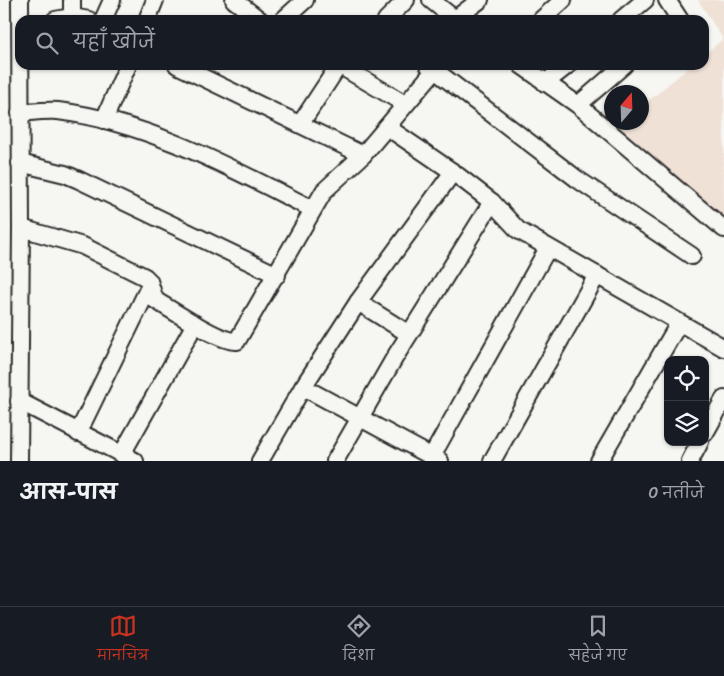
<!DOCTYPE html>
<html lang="hi">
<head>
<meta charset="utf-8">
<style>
  body { margin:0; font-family:Sriracha,"Playpen Sans Deva",sans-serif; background:#20242c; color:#f1f3f6 }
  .controls { position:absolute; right:15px; bottom:15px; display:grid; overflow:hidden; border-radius:10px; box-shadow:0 1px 4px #0004 }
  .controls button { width:45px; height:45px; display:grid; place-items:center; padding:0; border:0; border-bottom:1px solid #363941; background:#171b24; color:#f1f3f6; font:25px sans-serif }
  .compass { position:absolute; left:604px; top:85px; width:45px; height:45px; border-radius:50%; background:#171b24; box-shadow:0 1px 4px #0004; rotate:19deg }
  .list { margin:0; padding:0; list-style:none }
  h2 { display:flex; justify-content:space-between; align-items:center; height:65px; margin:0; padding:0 20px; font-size:21px }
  h2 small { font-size:16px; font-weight:400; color:#9ea1a6 }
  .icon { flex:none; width:28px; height:28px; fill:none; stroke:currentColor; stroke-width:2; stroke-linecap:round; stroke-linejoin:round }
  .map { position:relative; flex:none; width:724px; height:461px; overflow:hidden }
  .search { position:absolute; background:#171b24; box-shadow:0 1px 4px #0004; left:15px; right:15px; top:15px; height:55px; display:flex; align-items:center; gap:12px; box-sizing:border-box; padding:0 18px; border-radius:15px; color:#9ea1a6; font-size:19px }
  .sheet { height:145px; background:#171b24 }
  nav { display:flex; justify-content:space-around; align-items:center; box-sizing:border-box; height:70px; border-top:1px solid #363941; background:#171b24; font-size:14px; color:#9ea1a6 }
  nav a { display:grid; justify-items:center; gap:2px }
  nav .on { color:#c8321e }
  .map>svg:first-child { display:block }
  .built { fill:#f0e1d6 }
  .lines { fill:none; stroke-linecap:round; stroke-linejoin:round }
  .minor-casing { stroke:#2b2b2b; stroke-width:20 }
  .minor { stroke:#f6f6f2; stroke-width:16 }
</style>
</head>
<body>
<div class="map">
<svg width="724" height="461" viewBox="0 0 724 461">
  <rect width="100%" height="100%" fill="#f6f6f2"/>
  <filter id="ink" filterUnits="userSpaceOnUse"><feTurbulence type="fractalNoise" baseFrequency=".02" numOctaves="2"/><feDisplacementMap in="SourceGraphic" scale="10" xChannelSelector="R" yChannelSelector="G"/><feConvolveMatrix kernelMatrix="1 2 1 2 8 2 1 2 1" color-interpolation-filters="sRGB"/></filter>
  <g filter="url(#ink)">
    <path class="built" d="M698 0H724V217L611 130 621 123 642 122V106L692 65H704V55L723 39Z"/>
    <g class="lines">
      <g class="minor-casing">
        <g id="minor">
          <path d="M234 0 260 20"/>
          <path d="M431 0 456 20"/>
          <path d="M667 0 680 20"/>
          <path d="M72 17V0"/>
          <path d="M455 19 480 0"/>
          <path d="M55 20 72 17 89 20"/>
          <path d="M103 20 112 0"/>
          <path d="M147 20 155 0"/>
          <path d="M283 20 305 0"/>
          <path d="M386 20 406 0"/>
          <path d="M541 20 563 0"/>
          <path d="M621 20 645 0"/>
          <path d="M177 65 363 155"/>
          <path d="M339 65 405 104"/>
          <path d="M428 65 577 179 692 256"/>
          <path d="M521 65 578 105 724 229"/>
          <path d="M545 83 568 65"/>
          <path d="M578 105 624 65"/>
          <path d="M20 113C32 112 46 110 58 111 148 122 233 169 312 209"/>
          <path d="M104 120 128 65"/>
          <path d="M301 123 339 65"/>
          <path d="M387 127 453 172 492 202 518 230 724 348"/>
          <path d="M20 163 65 174 79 180 277 275"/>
          <path d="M21 228 83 246 145 277 149 281 155 300C170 309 221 343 237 341L324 191 363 155 439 65"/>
          <path d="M358 302 409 334"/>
          <path d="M303 387 440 461"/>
          <path d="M19 401 135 461"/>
          <path d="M78 433 150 285"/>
          <path d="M705 433 724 399"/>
          <path d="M122 454 195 324"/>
          <path d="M432 456 548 248"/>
          <path d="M19 461 21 228 20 0"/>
          <path d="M260 461 303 387 358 302 453 172"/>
          <path d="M335 461 395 357 492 202"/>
          <path d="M492 461 597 275"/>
          <path d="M599 461 679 323"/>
          <path d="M690 461 700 442"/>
        </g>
      </g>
      <use href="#minor" class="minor"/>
    </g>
  </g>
</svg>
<div class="controls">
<button><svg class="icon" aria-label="locate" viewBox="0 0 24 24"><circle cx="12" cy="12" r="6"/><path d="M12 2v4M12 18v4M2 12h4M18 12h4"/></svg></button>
<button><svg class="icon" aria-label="layers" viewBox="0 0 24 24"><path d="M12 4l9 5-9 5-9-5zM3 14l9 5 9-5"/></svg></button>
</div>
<svg class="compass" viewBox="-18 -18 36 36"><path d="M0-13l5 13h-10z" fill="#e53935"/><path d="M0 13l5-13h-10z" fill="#9ea1a6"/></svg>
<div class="search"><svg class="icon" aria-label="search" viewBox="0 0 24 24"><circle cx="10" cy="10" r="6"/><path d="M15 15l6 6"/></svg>यहाँ खोजें</div>
</div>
<section class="sheet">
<h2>आस-पास<small>0 नतीजे</small></h2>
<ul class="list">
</ul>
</section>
<nav>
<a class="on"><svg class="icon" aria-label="map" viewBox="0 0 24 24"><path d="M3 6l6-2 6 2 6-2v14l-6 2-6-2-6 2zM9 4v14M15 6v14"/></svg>मानचित्र</a>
<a><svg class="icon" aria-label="directions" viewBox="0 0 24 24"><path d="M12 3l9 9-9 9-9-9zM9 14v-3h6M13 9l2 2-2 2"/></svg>दिशा</a>
<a><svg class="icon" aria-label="saved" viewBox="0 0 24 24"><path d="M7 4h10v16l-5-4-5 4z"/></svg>सहेजे गए</a>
</nav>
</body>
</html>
